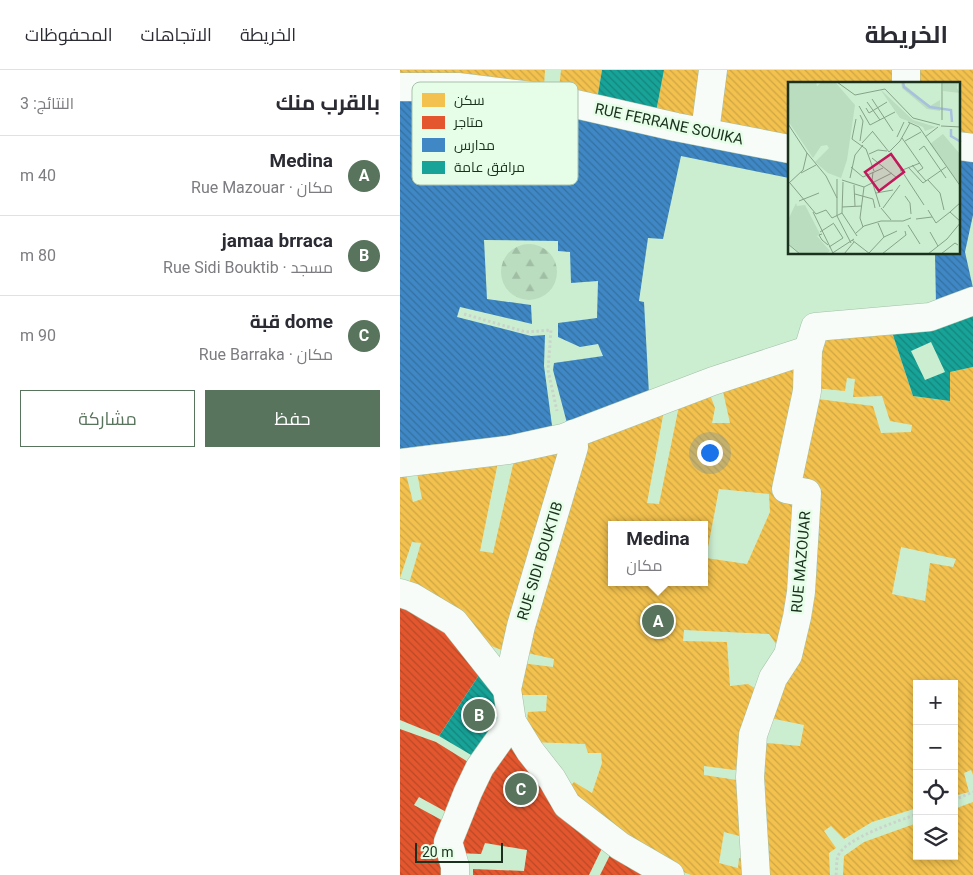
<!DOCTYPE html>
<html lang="ar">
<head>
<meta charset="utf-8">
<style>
  body { margin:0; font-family:Roboto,Cairo,sans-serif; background:#f2f2f3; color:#2b2b33; direction:rtl }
  .controls { position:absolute; right:15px; bottom:15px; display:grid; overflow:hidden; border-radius:0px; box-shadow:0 2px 8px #0003 }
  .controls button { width:45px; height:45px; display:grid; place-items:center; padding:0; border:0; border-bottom:1px solid #e1e1e2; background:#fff; color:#2b2b33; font:25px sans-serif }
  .scale { position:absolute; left:15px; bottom:12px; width:88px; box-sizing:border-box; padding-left:5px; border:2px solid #1a321d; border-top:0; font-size:14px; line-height:18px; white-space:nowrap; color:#1a321d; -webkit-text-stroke:4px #e6fee8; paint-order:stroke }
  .you { position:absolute; left:309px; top:382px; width:18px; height:18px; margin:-12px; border:4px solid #fff; border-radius:50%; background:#1a73e8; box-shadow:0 0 0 8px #1a73e833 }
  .badge { display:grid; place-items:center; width:32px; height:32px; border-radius:50%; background:#58745c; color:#fff; font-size:16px; font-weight:700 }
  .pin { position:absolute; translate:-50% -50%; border:2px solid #fff; box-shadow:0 1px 5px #0006 }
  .popup { position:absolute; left:208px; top:451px; width:100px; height:65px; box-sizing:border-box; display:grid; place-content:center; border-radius:0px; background:#fff; filter:drop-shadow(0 1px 4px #0005); font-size:16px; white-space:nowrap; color:#7c7c81 }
  .popup b { font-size:19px; color:#2b2b33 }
  .popup::after { content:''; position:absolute; left:50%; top:100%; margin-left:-10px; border:10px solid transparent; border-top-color:#fff }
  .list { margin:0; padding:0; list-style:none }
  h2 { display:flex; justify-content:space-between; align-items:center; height:65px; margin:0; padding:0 20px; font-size:21px }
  h2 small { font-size:16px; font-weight:400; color:#7c7c81 }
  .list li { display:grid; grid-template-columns:32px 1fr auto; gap:15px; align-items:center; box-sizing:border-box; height:80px; padding:0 20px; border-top:1px solid #e1e1e2 }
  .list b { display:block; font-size:19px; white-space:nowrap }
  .list p { margin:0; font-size:16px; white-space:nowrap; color:#7c7c81 }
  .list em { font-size:16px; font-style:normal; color:#7c7c81 }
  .actions { display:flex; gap:10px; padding:15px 20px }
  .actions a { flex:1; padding:11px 0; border:1px solid #58745c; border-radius:0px; text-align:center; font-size:18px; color:#58745c }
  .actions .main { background:#58745c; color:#fff }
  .icon { flex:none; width:28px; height:28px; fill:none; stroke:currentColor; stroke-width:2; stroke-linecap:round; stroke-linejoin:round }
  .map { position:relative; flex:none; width:573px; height:805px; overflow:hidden; direction:ltr }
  header { display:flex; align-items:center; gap:30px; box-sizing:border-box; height:70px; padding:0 25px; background:#fff; border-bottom:1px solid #e1e1e2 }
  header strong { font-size:24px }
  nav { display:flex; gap:28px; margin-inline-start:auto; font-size:18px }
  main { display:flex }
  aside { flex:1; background:#fff }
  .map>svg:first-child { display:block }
  .forest { fill:url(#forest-firs) }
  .homes { fill:url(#homes-back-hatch); fill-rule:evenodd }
  .shops { fill:url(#shops-back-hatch) }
  .schools { fill:url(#schools-back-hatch) }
  .public { fill:url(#public-back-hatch); fill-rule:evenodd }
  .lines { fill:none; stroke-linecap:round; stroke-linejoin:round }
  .street-casing { stroke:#a4bfa7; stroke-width:29 }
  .path { stroke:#cbd4cc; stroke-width:3; stroke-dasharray:2.5 2.5; stroke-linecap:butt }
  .street { stroke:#f7fcf8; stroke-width:28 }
  .labels { text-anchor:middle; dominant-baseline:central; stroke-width:5; stroke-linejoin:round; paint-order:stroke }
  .street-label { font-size:15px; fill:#1a321d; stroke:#e6fee8 }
  .inset-river { fill:none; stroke:#a7c0de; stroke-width:2.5 }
  .inset-road { fill:none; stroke:#85a388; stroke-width:1 }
  .view { fill:#c2185b; fill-opacity:0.15; stroke:#c2185b; stroke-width:2.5 }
  .inset-edge { fill:none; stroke:#1a321d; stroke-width:2.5 }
  .key { fill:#e6fee8; stroke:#a9c1ab; stroke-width:1 }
  .key-label { font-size:14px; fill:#1a321d }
</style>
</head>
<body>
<header>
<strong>الخريطة</strong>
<nav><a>الخريطة</a><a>الاتجاهات</a><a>المحفوظات</a></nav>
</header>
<main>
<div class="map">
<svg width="573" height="805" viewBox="0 0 573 805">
  <defs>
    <pattern id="forest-firs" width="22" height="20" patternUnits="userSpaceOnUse" patternTransform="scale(1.25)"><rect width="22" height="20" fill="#bbddbf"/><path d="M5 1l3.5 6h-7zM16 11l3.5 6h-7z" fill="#a0bea4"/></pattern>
    <pattern id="homes-back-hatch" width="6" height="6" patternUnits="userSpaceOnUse" patternTransform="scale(1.25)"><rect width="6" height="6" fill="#f2c14e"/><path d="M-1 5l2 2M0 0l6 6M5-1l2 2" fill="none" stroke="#cfa644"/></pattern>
    <pattern id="shops-back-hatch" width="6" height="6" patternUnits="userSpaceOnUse" patternTransform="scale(1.25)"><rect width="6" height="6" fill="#e4572e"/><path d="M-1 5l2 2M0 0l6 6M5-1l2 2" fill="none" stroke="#b84927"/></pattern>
    <pattern id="schools-back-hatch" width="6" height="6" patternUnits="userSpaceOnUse" patternTransform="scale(1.25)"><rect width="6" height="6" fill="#3f88c5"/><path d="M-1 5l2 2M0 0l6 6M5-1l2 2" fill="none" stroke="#34709f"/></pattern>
    <pattern id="public-back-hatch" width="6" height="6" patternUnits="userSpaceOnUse" patternTransform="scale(1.25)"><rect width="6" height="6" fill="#17a398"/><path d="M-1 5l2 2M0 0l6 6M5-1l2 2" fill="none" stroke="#14857b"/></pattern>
  </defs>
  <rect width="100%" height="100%" fill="#cceed0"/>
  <circle class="forest" cx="129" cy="202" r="28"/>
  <g class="homes">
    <path d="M0 0H145L144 16 0 8Z"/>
    <path d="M161 0H202L197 30 159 19Z"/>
    <path d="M264 0H300L294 50 256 42Z"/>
    <path d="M322 0H497V14H389V69L315 51Z"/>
    <path d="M514 0H573V65L559 64V14H514Z"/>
    <path d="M491 259 513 326 550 331V302L573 297V705L571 700 564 703 569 722 554 726V614H517V738L472 752 444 769 431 756 424 761 436 778 429 783 430 805H362L358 672 400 676 404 655 365 647 405 520 392 414 410 328 473 336 481 363 511 362 512 355 490 351 482 326 453 327 455 309 447 308 445 321 414 318 416 272ZM501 477 556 489 553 497 530 493 525 531 492 524Z"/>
    <path d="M403 292 399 496 378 577 369 564 284 560 283 571 327 572 330 616 348 614 361 622 342 701 304 696V705L343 711 347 768 324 762 319 793 338 798 339 788H348L349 805H291L257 791 167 720 174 712 192 723 202 693 201 683H188L185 674 130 672 125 665 128 642 146 641 147 625H117L121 593 153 597 154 589 123 582 182 367 264 340 247 433 259 434 280 331 309 322 315 338 312 353H330L322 317ZM319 419 369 424 370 442 347 494 306 488ZM212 455H304V512H212Z"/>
    <path d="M162 379 109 583 74 569 8 517 21 473 12 472 0 508V401L5 400 13 432 22 429 16 397 99 387 80 481 93 483 115 386Z"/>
    <path d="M573 732V805H443L444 786 464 772 517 753V786H554V739Z"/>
  </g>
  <g class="shops">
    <path d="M0 533 54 565 81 602 39 666 0 650Z"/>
    <path d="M0 659 36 672 73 695 50 744 19 727 14 735 47 753 46 805H0Z"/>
    <path d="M112 667 205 772 189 805H73V799L124 801 127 780 85 773 81 784 56 783 81 707Z"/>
    <path d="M212 781 255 805H200Z"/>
  </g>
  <g class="schools">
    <path d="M62 24 389 87V108L281 86 263 169 248 168 239 231 244 232 249 324 168 357 153 300 154 293 203 286 198 274 180 277 158 267V253L197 248 198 211 171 213 170 182 158 181V171L84 170 87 229 131 235 132 254 60 237 57 247 131 266 145 265 144 296 153 363 38 378 37 374 0 379V26Z"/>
    <path d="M559 84 573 85V145L565 182 573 218 536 234 535 184H559Z"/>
  </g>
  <g class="public">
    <path d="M202 0H264L256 42 197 30Z"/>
    <path d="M573 243V297L550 302V331L513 326 491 259ZM531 272 545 302 525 310 511 281Z"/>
    <path d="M81 602 106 638 78 689 39 666Z"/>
  </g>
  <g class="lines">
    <g class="street-casing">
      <g id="street">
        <path d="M506 0V14"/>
        <path d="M0 17H58L149 28 276 57 389 79"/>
        <path d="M305 62 313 0"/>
        <path d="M559 76 573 78"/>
        <path d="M173 364 174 377 121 556 107 619 112 652 130 681 152 709 167 735 220 776 270 805"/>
        <path d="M0 393 108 380 163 368 313 311 408 280 415 257 530 247 573 231"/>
        <path d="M0 523 12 527 54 552 107 619"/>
        <path d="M55 805V796L48 772 68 722 80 697 112 652"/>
        <path d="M356 805 350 707 353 665 373 608 388 585 397 547 401 522 407 423 386 419 407 321 408 280"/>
      </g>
    </g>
    <g class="path">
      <path d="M64 244 126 262 151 260 148 300 157 341"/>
      <path d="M554 730 573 722"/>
      <path d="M436 805C437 799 436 791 438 786 445 768 499 751 517 744"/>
    </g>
    <use href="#street" class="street"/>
  </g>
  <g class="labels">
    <g class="street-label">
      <text transform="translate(269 54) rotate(12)">RUE FERRANE SOUIKA</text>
      <text transform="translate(140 491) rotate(-73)">RUE SIDI BOUKTIB</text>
      <text transform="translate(401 492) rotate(-85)">RUE MAZOUAR</text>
    </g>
  </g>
  <g transform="translate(388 12)">
    <rect width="172" height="172" fill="#cceed0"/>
    <path d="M155 0H170L169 6 172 11 155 9Z" fill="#bbddbf"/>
    <path d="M113 0 142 24 152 18V29L139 27 114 6Z" fill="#bbddbf"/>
    <path d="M0 0H28L29 4 34 0H47L67 23 59 78 53 96 40 91 27 80 41 66 39 63 33 64 25 76 0 39ZM8 121 9 124 17 123 32 152 29 154 42 169 38 172H13L0 161V138Z" fill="#bbddbf"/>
    <path d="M92 7 125 38 148 45 137 49 135 45 112 36ZM155 52 172 72V103L142 62Z" fill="#bbddbf"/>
    <path class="inset-river" d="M115 0 116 5 142 25 163 28 164 40M163 47V54L173 60"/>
    <path class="inset-road" d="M49 0 67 13 97 7 125 36 152 43M84 17 105 49M79 20 92 38M71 24 82 43M78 26 81 31 99 20M68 37 64 57 78 67 86 89M154 38V0M120 40 131 45 173 105M0 42 19 71 15 88 0 102M82 43 107 30M153 44 173 45M85 50 101 70M109 55 116 40M137 55 150 45M114 56 135 86 129 90M72 59 75 39 72 33M117 59 133 50M74 61 85 49M131 68 136 64 158 96M101 70 112 59 122 41M19 71 38 94 49 116M102 71 136 123M81 72 90 68 99 69M84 76 109 96M124 83 138 99M63 85 75 95 95 86M120 85 135 101 158 85M112 89 132 81M85 90 84 99 92 125M13 91 28 83M62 96 67 73 75 63M49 97V134L63 161M54 98 76 105 104 91M140 98 152 111 156 128M55 100 54 131 69 154M2 101 28 132 38 128 44 136 54 131M66 103 67 124M88 111 105 108M67 112 85 117 87 126M117 114 122 121 123 132M11 119 31 111M173 120 162 130 173 140M54 125 74 124M93 126 103 138M95 126 112 103M140 128 148 141 162 130M25 130 45 171M128 137 144 135M90 141 96 155M120 143 132 162M75 145 72 136 76 105M32 150 46 141M142 150 150 164M68 151 76 144 93 139H115L123 136M34 152 31 153 34 158 40 163M64 158 82 172M0 162 12 172M41 165 55 156 46 142M81 171 96 155 109 149M43 172 66 157M56 172 66 160M94 172 118 153 117 149M140 172 159 157 173 140M153 172 167 161 170 163"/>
    <path class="view" d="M103 72 116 90 91 109 77 90Z"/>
    <rect width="172" height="172" class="inset-edge"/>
  </g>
  <rect x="12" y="12" width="166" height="103" rx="8" class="key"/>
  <rect x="22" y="23" width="23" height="14" fill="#f2c14e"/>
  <rect x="22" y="46" width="23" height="13" fill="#e4572e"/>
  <rect x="22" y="68" width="23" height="14" fill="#3f88c5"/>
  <rect x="22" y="91" width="23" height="13" fill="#17a398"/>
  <g class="key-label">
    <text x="54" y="35">سكن</text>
    <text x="54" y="57">متاجر</text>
    <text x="54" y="80">مدارس</text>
    <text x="54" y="102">مرافق عامة</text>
  </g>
</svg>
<div class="controls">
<button>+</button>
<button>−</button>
<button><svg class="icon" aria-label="locate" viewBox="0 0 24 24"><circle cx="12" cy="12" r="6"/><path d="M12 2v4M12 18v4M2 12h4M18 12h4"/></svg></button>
<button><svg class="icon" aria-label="layers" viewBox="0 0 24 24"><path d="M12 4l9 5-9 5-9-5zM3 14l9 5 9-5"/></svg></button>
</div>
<div class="scale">20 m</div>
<div class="you"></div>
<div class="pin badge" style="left:258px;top:551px">A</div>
<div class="popup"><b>Medina</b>مكان</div>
<div class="pin badge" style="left:79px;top:645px">B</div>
<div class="pin badge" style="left:121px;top:719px">C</div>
</div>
<aside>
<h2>بالقرب منك<small>النتائج: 3</small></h2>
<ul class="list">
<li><span class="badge">A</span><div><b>Medina</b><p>مكان · Rue Mazouar</p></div><em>40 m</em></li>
<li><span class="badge">B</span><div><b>jamaa brraca</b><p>مسجد · Rue Sidi Bouktib</p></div><em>80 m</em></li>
<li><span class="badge">C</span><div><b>dome قبة</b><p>مكان · Rue Barraka</p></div><em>90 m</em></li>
</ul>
<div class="actions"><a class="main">حفظ</a><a>مشاركة</a></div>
</aside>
</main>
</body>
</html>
